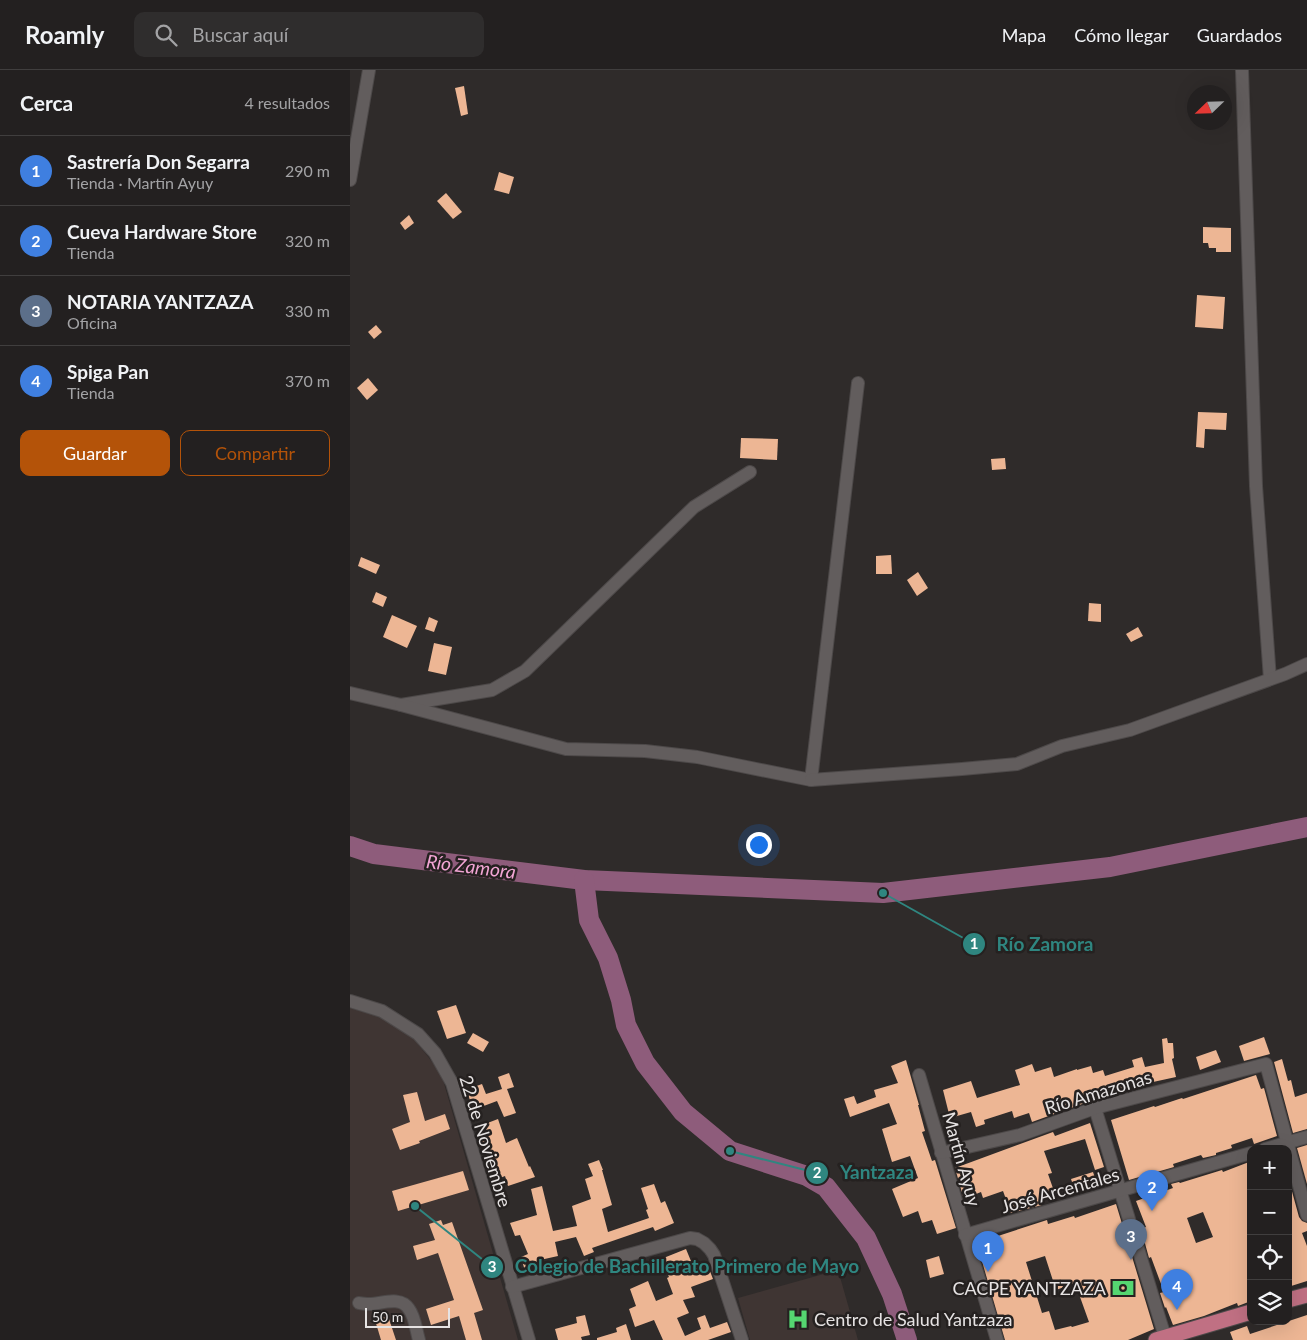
<!DOCTYPE html>
<html lang="es">
<head>
<meta charset="utf-8">
<style>
  body { margin:0; font-family:Lato,sans-serif; background:#2f2d2d; color:#f1f3f6 }
  .controls { position:absolute; right:15px; bottom:15px; display:grid; overflow:hidden; border-radius:10px; box-shadow:0 5px 20px #0002 }
  .controls button { width:45px; height:45px; display:grid; place-items:center; padding:0; border:0; border-bottom:1px solid #403e3e; background:#232020; color:#f1f3f6; font:25px sans-serif }
  .compass { position:absolute; left:837px; top:15px; width:45px; height:45px; border-radius:50%; background:#232020; box-shadow:0 5px 20px #0002; rotate:247deg }
  .scale { position:absolute; left:15px; bottom:12px; width:85px; box-sizing:border-box; padding-left:5px; border:2px solid #e6e3e3; border-top:0; font-size:14px; line-height:18px; white-space:nowrap; color:#e6e3e3; -webkit-text-stroke:4px #252120; paint-order:stroke }
  .you { position:absolute; left:408px; top:774px; width:18px; height:18px; margin:-12px; border:4px solid #fff; border-radius:50%; background:#1a73e8; box-shadow:0 0 0 8px #1a73e833 }
  .badge { display:grid; place-items:center; width:32px; height:32px; border-radius:50%; background:#b45309; color:#fff; font-size:16px; font-weight:700 }
  .pin { position:absolute; translate:-50% -41px; filter:drop-shadow(0 1px 2px #0008) }
  .pin::after { content:''; position:absolute; top:26px; width:18px; height:15px; background:inherit; clip-path:polygon(0 0,100% 0,50% 100%) }
  .list { margin:0; padding:0; list-style:none }
  h2 { display:flex; justify-content:space-between; align-items:center; height:65px; margin:0; padding:0 20px; font-size:21px }
  h2 small { font-size:16px; font-weight:400; color:#a3a3a5 }
  .list li { display:grid; grid-template-columns:32px 1fr auto; gap:15px; align-items:center; box-sizing:border-box; height:70px; padding:0 20px; border-top:1px solid #403e3e }
  .list b { display:block; font-size:19px; white-space:nowrap }
  .list p { margin:0; font-size:16px; white-space:nowrap; color:#a3a3a5 }
  .list em { font-size:16px; font-style:normal; color:#a3a3a5 }
  .actions { display:flex; gap:10px; padding:15px 20px }
  .actions a { flex:1; padding:11px 0; border:1px solid #b45309; border-radius:10px; text-align:center; font-size:18px; color:#b45309 }
  .actions .main { background:#b45309; color:#fff }
  .icon { flex:none; width:28px; height:28px; fill:none; stroke:currentColor; stroke-width:2; stroke-linecap:round; stroke-linejoin:round }
  .map { position:relative; flex:none; width:957px; height:1270px; overflow:hidden }
  header { display:flex; align-items:center; gap:30px; box-sizing:border-box; height:70px; padding:0 25px; background:#232020; border-bottom:1px solid #403e3e }
  header strong { font-size:24px }
  nav { display:flex; gap:28px; margin-inline-start:auto; font-size:18px }
  .search { width:350px; height:45px; background:#2f2d2d; display:flex; align-items:center; gap:12px; box-sizing:border-box; padding:0 18px; border-radius:10px; color:#a3a3a5; font-size:19px }
  main { display:flex }
  aside { flex:1; background:#232020 }
  .map>svg:first-child { display:block }
  .built { fill:#3f3533 }
  .lines { fill:none; stroke-linecap:round; stroke-linejoin:round }
  .river { stroke:#8e5c7b; stroke-width:20 }
  .building { fill:#edb694; fill-rule:evenodd }
  .minor-casing { stroke:#4d4949; stroke-width:14 }
  .major-casing { stroke:#4d4949; stroke-width:17 }
  .minor { stroke:#625d5d; stroke-width:12 }
  .major { stroke:#c07083; stroke-width:15 }
  .labels { text-anchor:middle; dominant-baseline:central; stroke-width:5; stroke-linejoin:round; paint-order:stroke }
  .street-label { font-size:18px; fill:#e6e3e3; stroke:#252120 }
  .poi-label { font-size:18px; fill:#e6e3e3; stroke:#252120; text-anchor:end }
  .water-label { font-size:19px; font-style:italic; fill:#f2a5d4; stroke:#252120 }
  .leader { fill:none; stroke:#2f8680; stroke-width:2 }
  .callout-dot { fill:#2f8680; stroke:#252120; stroke-width:2 }
  .mark-label { font-size:15px; text-anchor:middle; font-weight:bold; fill:#fff }
  .callout-label { font-size:19px; text-anchor:middle; font-weight:bold; fill:#2f8680; stroke:#252120; stroke-width:5; stroke-linejoin:round; paint-order:stroke }
</style>
</head>
<body>
<header>
<strong>Roamly</strong>
<div class="search"><svg class="icon" aria-label="search" viewBox="0 0 24 24"><circle cx="10" cy="10" r="6"/><path d="M15 15l6 6"/></svg>Buscar aquí</div>
<nav><a>Mapa</a><a>Cómo llegar</a><a>Guardados</a></nav>
</header>
<main>
<aside>
<h2>Cerca<small>4 resultados</small></h2>
<ul class="list">
<li><span class="badge" style="background:#3f7fe0">1</span><div><b>Sastrería Don Segarra</b><p>Tienda · Martín Ayuy</p></div><em>290 m</em></li>
<li><span class="badge" style="background:#3f7fe0">2</span><div><b>Cueva Hardware Store</b><p>Tienda</p></div><em>320 m</em></li>
<li><span class="badge" style="background:#5c6f8a">3</span><div><b>NOTARIA YANTZAZA</b><p>Oficina</p></div><em>330 m</em></li>
<li><span class="badge" style="background:#3f7fe0">4</span><div><b>Spiga Pan</b><p>Tienda</p></div><em>370 m</em></li>
</ul>
<div class="actions"><a class="main">Guardar</a><a>Compartir</a></div>
</aside>
<div class="map">
<svg width="957" height="1270" viewBox="0 0 957 1270">
  <rect width="100%" height="100%" fill="#2f2b2a"/>
  <g class="built">
    <path d="M0 938 32 947 60 964 91 1003 168 1270H0Z"/>
    <path d="M488 1200 508 1270H400L388 1228Z"/>
  </g>
  <g class="lines">
    <g class="river">
      <path d="M0 776 24 784 234 810 533 823 760 797 957 757"/>
      <path d="M234 810 239 850 258 888 271 930 276 955 295 993 333 1042 380 1081 457 1106 476 1117 516 1168 542 1224 557 1270"/>
    </g>
  </g>
  <g class="building">
    <path d="M114 16 118 44 111 46 105 18Z"/>
    <path d="M149 102 164 107 159 124 144 120Z"/>
    <path d="M96 123 112 142 103 149 87 131Z"/>
    <path d="M59 145 64 153 55 160 50 153Z"/>
    <path d="M853 157 881 158V182H866V178H859L858 173H853Z"/>
    <path d="M847 225 875 227 873 259 845 257Z"/>
    <path d="M26 255 32 262 24 269 18 262Z"/>
    <path d="M18 308 28 320 17 330 7 318Z"/>
    <path d="M848 342 877 343 876 360 855 359 854 378 846 377Z"/>
    <path d="M391 368 428 369 427 390 390 388Z"/>
    <path d="M655 388 656 399 642 400 641 389Z"/>
    <path d="M541 485 542 504H526V486Z"/>
    <path d="M11 487 30 495 26 504 8 496Z"/>
    <path d="M568 502 578 518 567 526 557 510Z"/>
    <path d="M26 522 37 527 33 537 22 532Z"/>
    <path d="M739 533 751 534V552L738 551Z"/>
    <path d="M42 545 67 556 57 578 33 567Z"/>
    <path d="M79 547 88 551 84 562 75 559Z"/>
    <path d="M788 557 793 566 781 572 776 564Z"/>
    <path d="M84 573 102 577 96 605 78 601Z"/>
    <path d="M106 935 116 963 97 969 87 941Z"/>
    <path d="M123 963 139 972 133 982 117 973Z"/>
    <path d="M914 967 920 984 894 991 889 976Z"/>
    <path d="M817 968 818 973H823L824 988 822 989 826 1007 803 1012 743 1030 682 1052 679 1043 664 1048 662 1041 634 1050 635 1054 626 1057 621 1042 600 1048 593 1020 621 1011 627 1028 670 1015 665 1000 682 994 685 1002 701 997 704 1007 727 999V1000L741 996 743 1003 753 1000 755 1006 784 997 782 990 792 987 795 997 814 993 812 969Z"/>
    <path d="M866 980 871 992 850 1000 846 987Z"/>
    <path d="M932 989 938 1011 941 1010 945 1027 957 1023V1059L943 1063 924 992Z"/>
    <path d="M556 990 569 1035H568L575 1061 572 1062 582 1091 585 1090 606 1158 587 1164 582 1150 572 1153 568 1141 553 1147 542 1119 568 1108 560 1086 542 1092 532 1059 547 1054 539 1033 500 1047 494 1029 504 1026 507 1034 526 1027 524 1020 548 1013 541 996Z"/>
    <path d="M159 1003 164 1017 157 1019 166 1043 154 1047 147 1031 123 1040 118 1024 122 1022 121 1018 132 1014 136 1024 152 1019 148 1007Z"/>
    <path d="M906 1005 911 1019 914 1018 927 1066 904 1074 902 1068 881 1075 882 1078 866 1083V1085L853 1088 851 1085 823 1094 824 1097 779 1110 761 1050 804 1036 805 1037 832 1028 833 1029Z"/>
    <path d="M67 1022 75 1051 95 1044 100 1059 69 1071 70 1073 50 1080 42 1059 60 1052 53 1025Z"/>
    <path d="M148 1049 156 1073 167 1068 179 1097 180 1096 185 1107 158 1116 155 1106 145 1110 137 1090 127 1057Z"/>
    <path d="M740 1053 754 1097 745 1100 735 1069 694 1081 702 1103 698 1104 705 1124 690 1130 692 1135 661 1143 653 1121 633 1128 631 1122 616 1128 615 1126H613L605 1098 703 1062 705 1066Z"/>
    <path d="M957 1075V1114L947 1078Z"/>
    <path d="M249 1090 253 1100H252L262 1135 252 1139 258 1162 299 1148 296 1140 298 1139 291 1118 304 1114 311 1133 315 1131 324 1153 305 1161 303 1157 242 1178 244 1182 234 1186 226 1167 205 1172 208 1186 190 1190 191 1196 175 1201 171 1187 178 1184 170 1165 165 1166 160 1153 187 1145 181 1119 192 1116 203 1161 227 1156 222 1136 241 1129 235 1109 243 1106 238 1094Z"/>
    <path d="M899 1092 901 1098V1231L888 1236 887 1233 854 1246 823 1255 816 1237 815 1238 810 1223 814 1222 801 1187 799 1188 791 1159 796 1157 786 1131 823 1118 821 1114 829 1112 830 1113 872 1100 873 1102ZM853 1142 863 1167 846 1173 837 1148Z"/>
    <path d="M113 1101 119 1120 48 1141 42 1121Z"/>
    <path d="M743 1102 747 1114 725 1121 721 1109Z"/>
    <path d="M938 1107 949 1147 952 1151 957 1153V1161L952 1163 957 1176V1211L938 1217Z"/>
    <path d="M766 1134 804 1259 778 1270H655L631 1188 653 1180 648 1166 697 1150 698 1154 724 1146 725 1148ZM695 1186 706 1220 725 1213 739 1252 722 1257 721 1256 705 1260 699 1241 692 1243 676 1192Z"/>
    <path d="M91 1150 93 1155 102 1152 133 1240 124 1243 132 1270H116L109 1246 81 1255 76 1239 104 1230 88 1183 67 1190 63 1176 85 1170 79 1154Z"/>
    <path d="M336 1179 343 1196 356 1191 363 1209 341 1217 345 1227 333 1230 339 1243 327 1248 335 1266 351 1259 347 1248 355 1245 360 1258 377 1252 381 1262 358 1270H313L304 1250 285 1257 279 1239 286 1236 280 1219 298 1211 306 1231 323 1224 317 1208 319 1207 311 1189Z"/>
    <path d="M589 1186 594 1204 580 1208 576 1190Z"/>
    <path d="M235 1245 240 1265 231 1267 232 1270H208L205 1259 227 1253 226 1247Z"/>
    <path d="M957 1245V1270H883L880 1262 897 1256 900 1264Z"/>
    <path d="M38 1246 46 1270H31L25 1250Z"/>
    <path d="M276 1254 281 1270H247V1268L267 1262 266 1258Z"/>
  </g>
  <g class="lines">
    <g class="minor-casing">
      <g id="minor">
        <path d="M892 0 906 416 920 609"/>
        <path d="M0 110 19 0"/>
        <path d="M0 623 51 635 142 620 175 601 344 437 400 402"/>
        <path d="M51 635 216 679 295 681 347 687 461 710 508 313"/>
        <path d="M461 710 612 699 667 694 712 676 780 660 935 604 957 594"/>
        <path d="M0 931 32 941 68 964 85 983 102 1013 179 1270"/>
        <path d="M569 1005 647 1270"/>
        <path d="M745 1038 816 1270"/>
        <path d="M915 1079 957 1067"/>
        <path d="M591 1083 670 1065 745 1038 916 994 957 1145"/>
        <path d="M615 1165 901 1083"/>
        <path d="M162 1217 340 1168 347 1169 354 1173 360 1179 364 1185 392 1270"/>
        <path d="M9 1233C13 1234 17 1234 21 1234 33 1233 51 1226 59 1239 65 1247 66 1260 69 1270"/>
      </g>
    </g>
    <g class="major-casing">
      <g id="major">
        <path d="M938 1230 957 1225"/>
        <path d="M806 1270 901 1242"/>
      </g>
    </g>
    <use href="#minor" class="minor"/>
    <use href="#major" class="major"/>
  </g>
  <defs>
    <g id="bank-bare" transform="scale(1.725)"><path d="M-6-4H6V4H-6ZM0-2.3a2.3 2.3 0 1 0 0 4.6a2.3 2.3 0 1 0 0-4.6Z" fill="#55d671" stroke="#252120" stroke-width="2.5" paint-order="stroke"/></g>
    <g id="hospital-bare" transform="scale(1.725)"><path d="M-5-5h3v3.5h4V-5h3V5h-3V1.5h-4V5h-3Z" fill="#55d671" stroke="#252120" stroke-width="2.5" paint-order="stroke"/></g>
  </defs>
  <g fill-rule="evenodd">
    <use href="#bank-bare" x="773" y="1218"/>
    <use href="#hospital-bare" x="448" y="1249"/>
  </g>
  <g class="labels">
    <g class="street-label">
      <text transform="translate(748 1022) rotate(-17)">Río Amazonas</text>
      <text transform="translate(136 1071) rotate(73)">22 de Noviembre</text>
      <text transform="translate(612 1089) rotate(74)">Martín Ayuy</text>
      <text transform="translate(710 1120) rotate(-16)">José Arcentales</text>
    </g>
    <g class="poi-label">
      <text x="756" y="1218">CACPE YANTZAZA</text>
      <text x="464" y="1249" text-anchor="start">Centro de Salud Yantzaza</text>
    </g>
    <g class="water-label">
      <text transform="translate(121 796) rotate(7)">Río Zamora</text>
    </g>
  </g>
  <path class="leader" d="M533 823L624 874M380 1081L467 1103M65 1136L142 1197"/>
  <g class="callout-dot">
    <circle cx="533" cy="823" r="5"/>
    <circle cx="380" cy="1081" r="5"/>
    <circle cx="65" cy="1136" r="5"/>
    <circle cx="624" cy="874" r="12"/>
    <circle cx="467" cy="1103" r="12"/>
    <circle cx="142" cy="1197" r="12"/>
  </g>
  <g class="mark-label">
    <text x="624" y="879">1</text>
    <text x="467" y="1108">2</text>
    <text x="142" y="1202">3</text>
  </g>
  <g class="callout-label">
    <text x="695" y="881">Río Zamora</text>
    <text x="527" y="1109">Yantzaza</text>
    <text x="337" y="1203">Colegio de Bachillerato Primero de Mayo</text>
  </g>
</svg>
<div class="controls">
<button>+</button>
<button>−</button>
<button><svg class="icon" aria-label="locate" viewBox="0 0 24 24"><circle cx="12" cy="12" r="6"/><path d="M12 2v4M12 18v4M2 12h4M18 12h4"/></svg></button>
<button><svg class="icon" aria-label="layers" viewBox="0 0 24 24"><path d="M12 4l9 5-9 5-9-5zM3 14l9 5 9-5"/></svg></button>
</div>
<svg class="compass" viewBox="-18 -18 36 36"><path d="M0-13l5 13h-10z" fill="#e53935"/><path d="M0 13l5-13h-10z" fill="#a3a3a5"/></svg>
<div class="scale">50 m</div>
<div class="you"></div>
<div class="pin badge" style="left:638px;top:1202px;background:#3f7fe0">1</div>
<div class="pin badge" style="left:802px;top:1141px;background:#3f7fe0">2</div>
<div class="pin badge" style="left:781px;top:1190px;background:#5c6f8a">3</div>
<div class="pin badge" style="left:827px;top:1240px;background:#3f7fe0">4</div>
</div>
</main>
</body>
</html>
